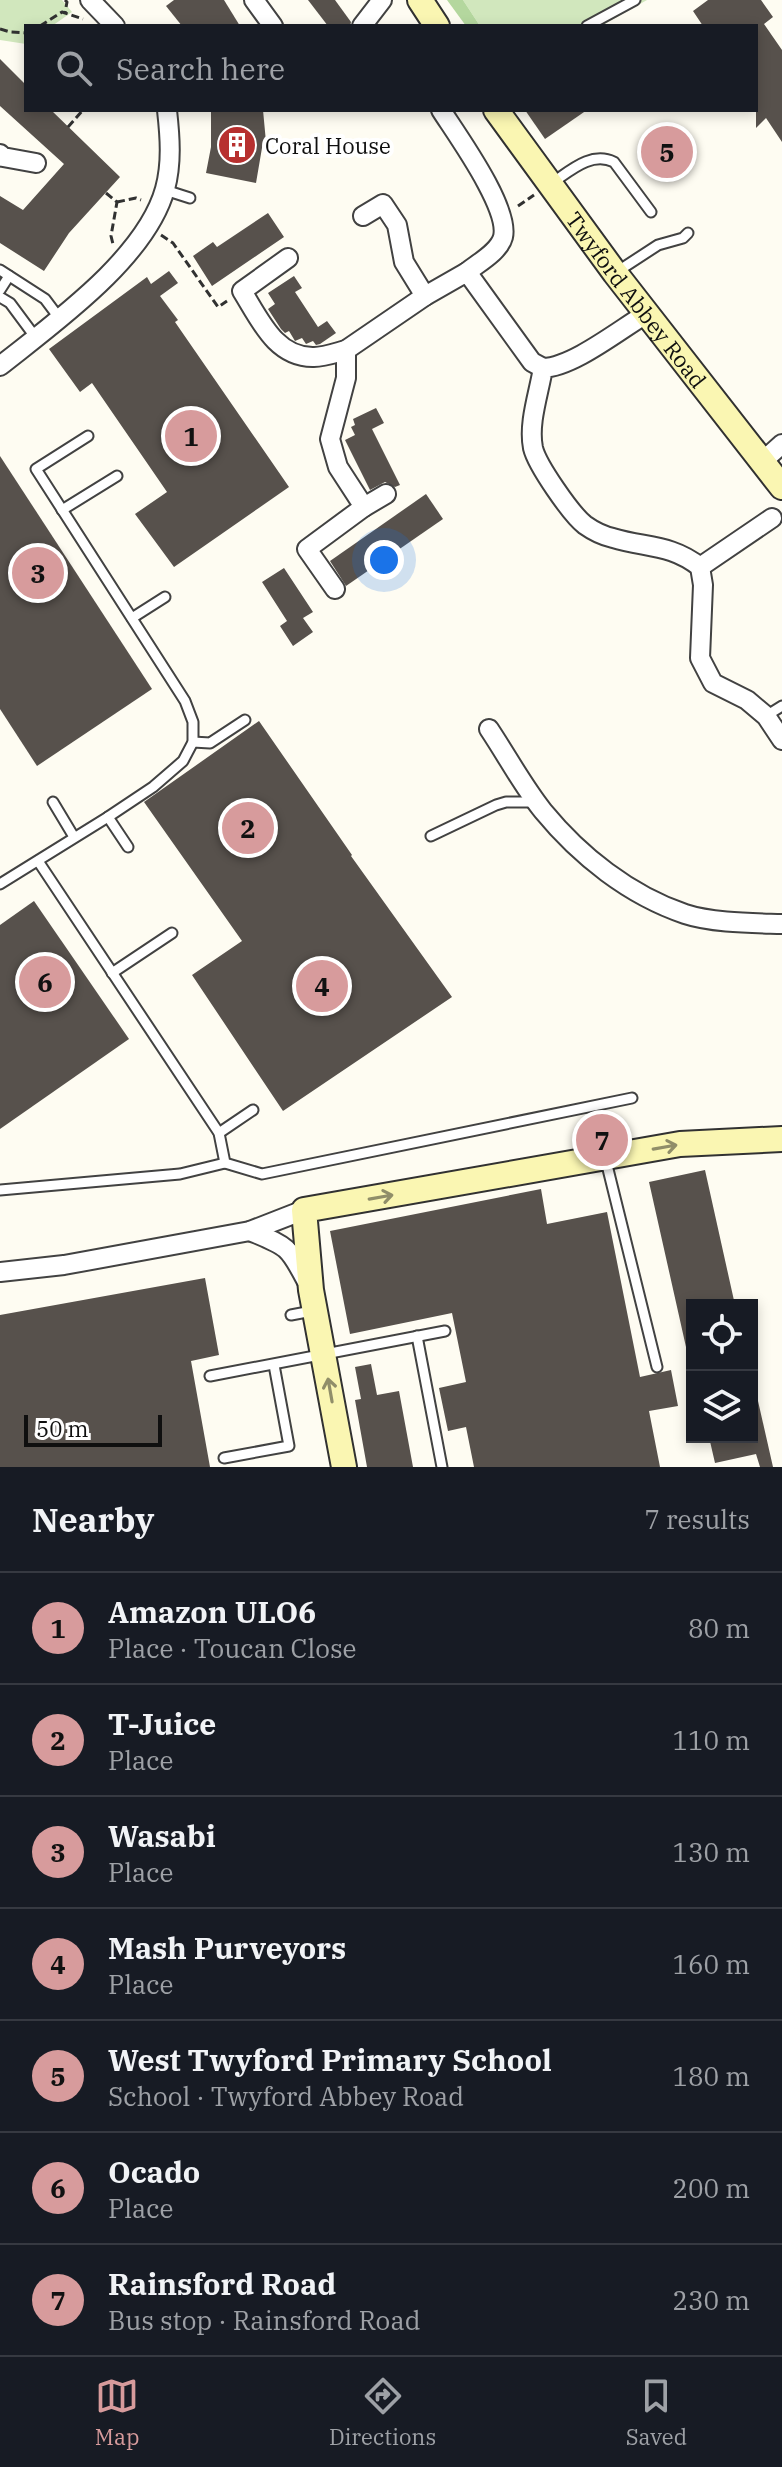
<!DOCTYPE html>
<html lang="en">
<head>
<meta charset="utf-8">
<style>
  body { margin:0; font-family:"IBM Plex Serif",serif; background:#20242c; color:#f1f3f6 }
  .controls { position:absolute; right:24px; bottom:24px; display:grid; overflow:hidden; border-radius:0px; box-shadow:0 4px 12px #0003 }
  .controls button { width:72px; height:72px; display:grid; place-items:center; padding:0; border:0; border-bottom:2px solid #363941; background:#171b24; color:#f1f3f6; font:40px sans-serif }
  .scale { position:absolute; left:24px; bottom:20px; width:138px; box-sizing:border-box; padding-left:8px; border:4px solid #0f0f0f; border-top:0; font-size:22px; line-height:28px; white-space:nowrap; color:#0f0f0f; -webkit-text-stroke:6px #fff; paint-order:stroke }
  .you { position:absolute; left:384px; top:560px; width:28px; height:28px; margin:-20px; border:6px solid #fff; border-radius:50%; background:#1a73e8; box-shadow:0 0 0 12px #1a73e833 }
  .badge { display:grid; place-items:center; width:52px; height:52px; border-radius:50%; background:#d79b9c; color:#111; font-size:26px; font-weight:700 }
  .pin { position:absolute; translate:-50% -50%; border:4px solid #fff; box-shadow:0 2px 8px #0006 }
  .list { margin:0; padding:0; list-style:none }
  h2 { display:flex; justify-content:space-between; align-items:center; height:104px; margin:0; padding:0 32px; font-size:34px }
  h2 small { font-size:26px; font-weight:400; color:#9ea1a6 }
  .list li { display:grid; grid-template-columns:52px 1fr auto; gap:24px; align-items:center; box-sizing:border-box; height:112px; padding:0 32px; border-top:2px solid #363941 }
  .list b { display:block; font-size:30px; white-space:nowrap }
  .list p { margin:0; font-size:26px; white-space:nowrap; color:#9ea1a6 }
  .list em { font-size:26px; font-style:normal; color:#9ea1a6 }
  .icon { flex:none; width:44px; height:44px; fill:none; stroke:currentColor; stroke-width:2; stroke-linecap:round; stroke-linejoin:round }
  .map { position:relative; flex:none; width:782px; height:1467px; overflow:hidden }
  .search { position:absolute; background:#171b24; box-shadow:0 4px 12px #0003; left:24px; right:24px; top:24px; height:88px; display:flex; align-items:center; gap:20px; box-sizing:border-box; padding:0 28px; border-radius:0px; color:#9ea1a6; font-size:30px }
  .sheet { height:888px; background:#171b24 }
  nav { display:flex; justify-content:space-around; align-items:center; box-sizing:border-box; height:112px; border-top:2px solid #363941; background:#171b24; font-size:22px; color:#9ea1a6 }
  nav a { display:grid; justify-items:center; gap:4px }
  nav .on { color:#d79b9c }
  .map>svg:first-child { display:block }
  .green { fill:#d1e7bd }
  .forest { fill:#b4d79e }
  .building { fill:#57514c }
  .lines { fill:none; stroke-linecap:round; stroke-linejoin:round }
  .lane-casing { stroke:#424242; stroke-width:13 }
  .street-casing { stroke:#424242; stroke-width:22 }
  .secondary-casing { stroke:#313131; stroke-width:28 }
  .path { stroke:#313131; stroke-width:3; stroke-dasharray:8 4; stroke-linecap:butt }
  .lane { stroke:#fff; stroke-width:9 }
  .street { stroke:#fff; stroke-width:18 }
  .secondary { stroke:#faf6b2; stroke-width:24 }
  .oneway { stroke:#908e69 }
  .labels { text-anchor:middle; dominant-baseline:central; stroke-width:8; stroke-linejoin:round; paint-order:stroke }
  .poi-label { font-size:22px; fill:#0f0f0f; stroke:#fff; text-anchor:start }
  .street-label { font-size:22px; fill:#0f0f0f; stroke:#fff }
</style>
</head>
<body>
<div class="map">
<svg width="782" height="1467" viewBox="0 0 782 1467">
  <rect width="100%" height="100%" fill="#fefcf2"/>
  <g class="green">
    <path d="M0 0H62L72 12 52 26H26V44L0 40Z"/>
    <path d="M463 0H647L601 26H480Z"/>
  </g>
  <path class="forest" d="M447 0H463L480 26H466Z"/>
  <g class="building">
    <path d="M174 0H224L240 26H182L166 6Z"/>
    <path d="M308 0H335L351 22 350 26H328Z"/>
    <path d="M708 0H761L773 17 764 24 782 50V142L766 118 756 128V26H703L693 11Z"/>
    <path d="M0 59 26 85V110H51L120 177 69 233 44 271 0 243V196L23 210 64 164 0 106Z"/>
    <path d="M211 110H263L266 142H263L256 183 206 173 211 147Z"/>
    <path d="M525 110H587L545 139Z"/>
    <path d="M268 213 284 237 212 286 193 256 213 242 217 247Z"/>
    <path d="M169 271 178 283 160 296 178 320 175 322 289 487 174 567 135 514 167 492 92 383 80 392 49 349 147 277 151 284Z"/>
    <path d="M294 276 302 288 295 292 318 327 327 321 336 333 320 344 316 345 313 341 306 344 302 338 295 341 289 331 285 333 281 329 268 309 275 304 268 293Z"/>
    <path d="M376 408 384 423 372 429 400 485 395 487 385 482 370 490 345 440 355 435 351 427 355 425 353 419Z"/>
    <path d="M0 456 152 689 37 766 0 709Z"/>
    <path d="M426 494 443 519 346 586 330 561Z"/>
    <path d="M284 568 313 612 303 618 313 632 293 646 280 626 287 621 262 582Z"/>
    <path d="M259 721 352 855 351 856 452 997 283 1111 192 975 242 941 144 802Z"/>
    <path d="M34 901 129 1039 0 1129V925Z"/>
    <path d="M705 1170 735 1305H692V1346L686 1347 649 1182Z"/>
    <path d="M541 1189 547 1224 607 1212 640 1377 671 1370 678 1406 649 1411 660 1467H474L466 1427 448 1431 439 1388 466 1382 452 1313 350 1334 330 1231Z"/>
    <path d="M205 1278 219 1355 191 1361 210 1467H0V1315Z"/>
    <path d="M371 1364 377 1395 399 1391 413 1467H367L355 1400 361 1399 355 1367Z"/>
    <path d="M758 1401 773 1467H760L756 1454 715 1463 709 1437H752V1402Z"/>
  </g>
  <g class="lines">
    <g class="lane-casing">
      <g id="lane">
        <path d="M587 26 635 0"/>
        <path d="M552 183C570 171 591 151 614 162L651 212"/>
        <path d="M165 190 190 198"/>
        <path d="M0 270 45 299 60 319"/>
        <path d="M615 273 658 245 683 238 688 233"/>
        <path d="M0 290 9 276"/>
        <path d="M0 297 10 303 36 338"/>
        <path d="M62 510 117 476"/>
        <path d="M132 618 165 597"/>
        <path d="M766 716 782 706"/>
        <path d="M193 742 210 743 245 720"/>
        <path d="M53 802 74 837"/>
        <path d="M108 817 128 847"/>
        <path d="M431 836 496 805 506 802H537"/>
        <path d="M38 861 219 1133 225 1163 262 1174 632 1098"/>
        <path d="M0 884 108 817 153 787 183 761 193 742V722L185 701 36 469 88 436"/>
        <path d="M112 973 172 933"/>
        <path d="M219 1133 253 1110"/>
        <path d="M605 1157 657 1367"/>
        <path d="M0 1190 180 1174 225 1163"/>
        <path d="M291 1315 312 1311"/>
        <path d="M417 1336 442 1467"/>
        <path d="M210 1376 445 1331"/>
        <path d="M224 1458 289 1446 274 1365"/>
      </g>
    </g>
    <g class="street-casing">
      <g id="street">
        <path d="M90 0 115 26"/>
        <path d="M254 0 273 26"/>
        <path d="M362 26 382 0"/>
        <path d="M441 110C457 135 510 208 503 237 499 252 478 263 467 272"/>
        <path d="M0 154 3 157 36 163"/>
        <path d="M363 216 383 204 397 225 404 262 425 296"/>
        <path d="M288 258 242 291C260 320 276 358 314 357 324 357 335 353 346 350V378L330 439 338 467 364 507 307 549 335 589"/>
        <path d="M646 314C619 330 573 367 543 368 539 393 528 423 533 448 537 465 571 514 585 525 592 530 604 536 613 538 646 548 671 544 700 567L703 585 700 658 713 683 747 700 766 716 782 740"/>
        <path d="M346 350 425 296 467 272 532 362 543 368"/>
        <path d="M0 366C54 323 146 258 165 189 172 163 170 137 167 110"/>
        <path d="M763 461 782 444"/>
        <path d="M364 507 386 494"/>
        <path d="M700 567 772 518"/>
        <path d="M489 729C507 756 523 786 543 811 580 856 629 895 685 914 712 923 753 923 782 924"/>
        <path d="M250 1231C286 1246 288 1245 306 1280"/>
        <path d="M0 1272 64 1265 250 1231 304 1210"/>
      </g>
    </g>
    <g class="secondary-casing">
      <g id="secondary">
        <path d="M420 0 437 26"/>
        <path id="s1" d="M496 110 615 273 782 487"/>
        <path d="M344 1467 311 1290 304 1210 680 1144 782 1139"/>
      </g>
    </g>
    <g class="path">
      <path d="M65 0 67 2 65 13"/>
      <path d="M40 26 62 12 83 19"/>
      <path d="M0 29 10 32 26 33"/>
      <path d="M68 127 83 110"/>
      <path d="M106 193 117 202 111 236 113 244"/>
      <path d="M117 202 136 198 141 200"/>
      <path d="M518 206 534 195"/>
      <path d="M161 235 173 243 218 307 227 301"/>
    </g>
    <use href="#lane" class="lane"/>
    <use href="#street" class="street"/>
    <use href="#secondary" class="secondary"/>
  </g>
  <defs><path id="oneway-shaft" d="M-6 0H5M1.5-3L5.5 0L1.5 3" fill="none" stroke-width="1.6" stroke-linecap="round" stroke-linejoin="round" transform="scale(2)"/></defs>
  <g class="oneway">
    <use href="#oneway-shaft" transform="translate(665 1147) rotate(-10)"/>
    <use href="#oneway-shaft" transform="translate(381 1197) rotate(-10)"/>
    <use href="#oneway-shaft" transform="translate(330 1390) rotate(-100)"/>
  </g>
  <defs>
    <g id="building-disc" transform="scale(2)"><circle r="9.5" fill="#b7302f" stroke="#fff"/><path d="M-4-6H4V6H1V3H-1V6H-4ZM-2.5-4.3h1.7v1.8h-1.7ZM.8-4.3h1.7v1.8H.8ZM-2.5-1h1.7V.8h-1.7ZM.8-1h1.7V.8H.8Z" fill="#fff"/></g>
  </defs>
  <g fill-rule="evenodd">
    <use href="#building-disc" x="237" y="145"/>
  </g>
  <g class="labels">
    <g class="poi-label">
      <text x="265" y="145">Coral House</text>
    </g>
    <g class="street-label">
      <text stroke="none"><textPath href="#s1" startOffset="236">Twyford Abbey Road</textPath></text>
    </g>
  </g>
</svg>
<div class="controls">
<button><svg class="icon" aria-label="locate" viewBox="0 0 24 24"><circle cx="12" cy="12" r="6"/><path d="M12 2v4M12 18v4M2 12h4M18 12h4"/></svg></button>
<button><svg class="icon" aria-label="layers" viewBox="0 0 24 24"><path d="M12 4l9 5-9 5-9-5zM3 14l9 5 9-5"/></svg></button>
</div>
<div class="scale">50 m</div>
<div class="you"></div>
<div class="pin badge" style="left:191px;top:436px">1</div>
<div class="pin badge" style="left:248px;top:828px">2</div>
<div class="pin badge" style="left:38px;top:573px">3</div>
<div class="pin badge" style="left:322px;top:986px">4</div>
<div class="pin badge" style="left:667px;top:152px">5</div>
<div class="pin badge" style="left:45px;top:982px">6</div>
<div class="pin badge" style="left:602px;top:1140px">7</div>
<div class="search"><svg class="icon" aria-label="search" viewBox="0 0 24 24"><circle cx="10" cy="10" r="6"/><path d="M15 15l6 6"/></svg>Search here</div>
</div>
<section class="sheet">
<h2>Nearby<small>7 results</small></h2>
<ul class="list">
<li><span class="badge">1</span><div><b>Amazon ULO6</b><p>Place · Toucan Close</p></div><em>80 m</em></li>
<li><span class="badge">2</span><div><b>T-Juice</b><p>Place</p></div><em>110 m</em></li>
<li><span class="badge">3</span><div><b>Wasabi</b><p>Place</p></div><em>130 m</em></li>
<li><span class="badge">4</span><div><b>Mash Purveyors</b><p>Place</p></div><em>160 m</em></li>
<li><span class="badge">5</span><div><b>West Twyford Primary School</b><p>School · Twyford Abbey Road</p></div><em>180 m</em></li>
<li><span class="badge">6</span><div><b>Ocado</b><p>Place</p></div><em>200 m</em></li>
<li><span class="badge">7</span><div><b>Rainsford Road</b><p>Bus stop · Rainsford Road</p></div><em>230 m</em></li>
</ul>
</section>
<nav>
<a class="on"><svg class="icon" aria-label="map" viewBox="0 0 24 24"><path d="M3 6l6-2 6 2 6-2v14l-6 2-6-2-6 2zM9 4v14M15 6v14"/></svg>Map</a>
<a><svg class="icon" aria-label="directions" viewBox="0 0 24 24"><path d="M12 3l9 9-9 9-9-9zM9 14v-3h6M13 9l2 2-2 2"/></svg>Directions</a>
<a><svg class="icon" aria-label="saved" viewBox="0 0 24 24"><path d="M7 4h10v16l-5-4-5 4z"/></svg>Saved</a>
</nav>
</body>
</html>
